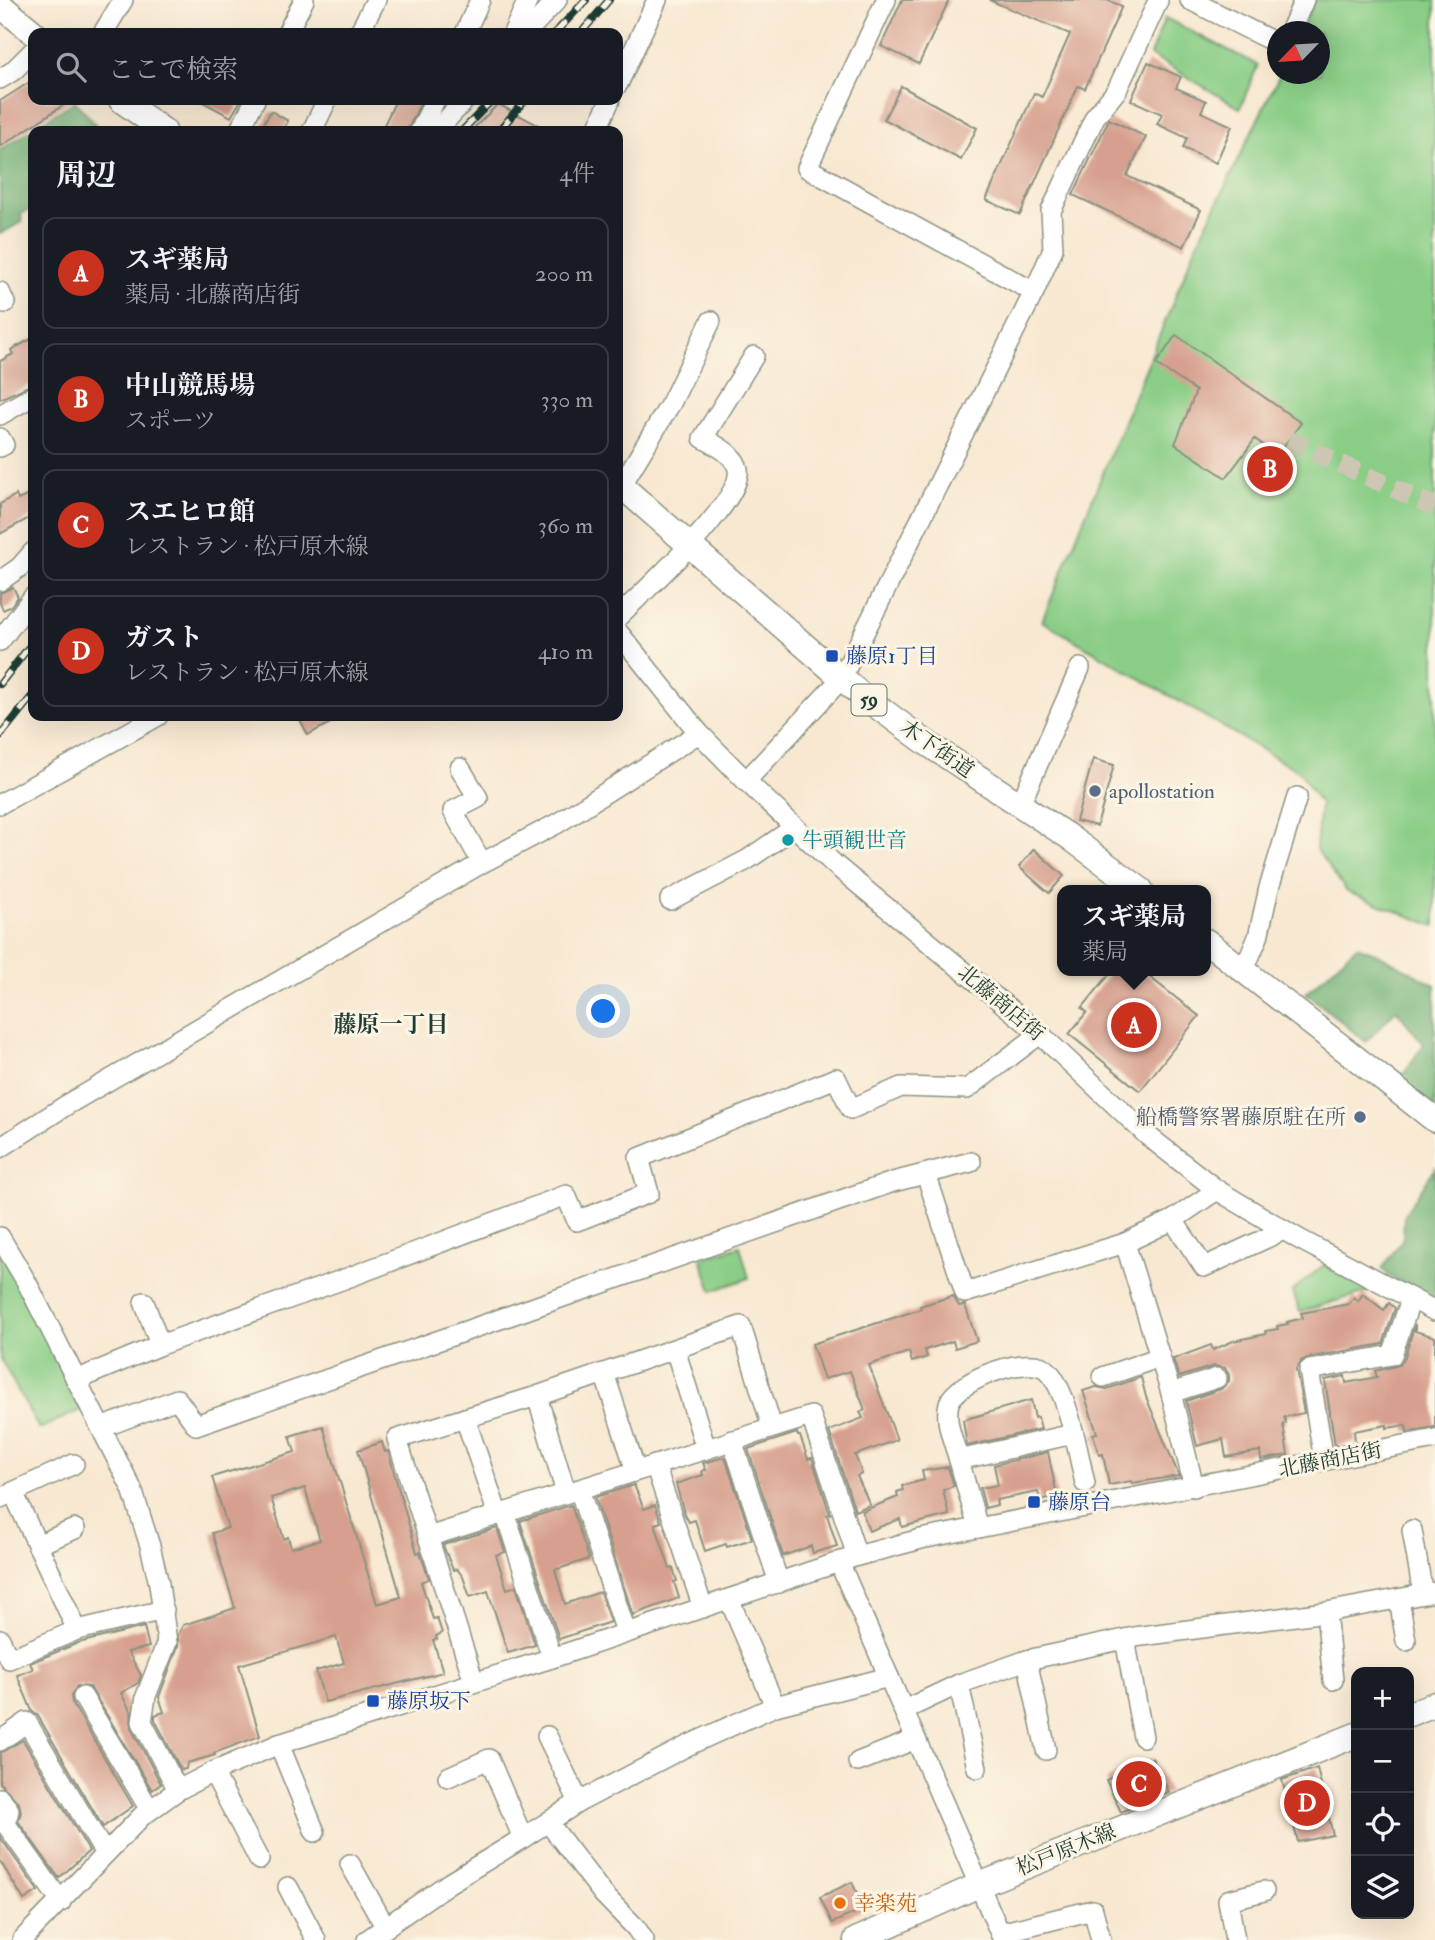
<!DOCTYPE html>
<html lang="ja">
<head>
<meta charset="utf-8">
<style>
  body { margin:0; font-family:"IM FELL Double Pica","Noto Serif JP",serif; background:#242831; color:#f1f3f6 }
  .controls { position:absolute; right:21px; bottom:21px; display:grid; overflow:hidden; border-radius:14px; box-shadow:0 7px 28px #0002 }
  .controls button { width:63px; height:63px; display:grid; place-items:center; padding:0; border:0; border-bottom:2px solid #363941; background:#171b24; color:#f1f3f6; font:35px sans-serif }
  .compass { position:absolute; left:1267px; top:21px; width:63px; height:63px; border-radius:50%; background:#171b24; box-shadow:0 7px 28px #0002; rotate:245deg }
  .you { position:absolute; left:604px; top:1012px; width:24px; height:24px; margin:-18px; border:5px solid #fff; border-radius:50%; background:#1a73e8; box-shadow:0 0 0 10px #1a73e833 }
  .badge { display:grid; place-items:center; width:46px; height:46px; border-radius:50%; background:#c8321e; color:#fff; font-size:23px; font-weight:700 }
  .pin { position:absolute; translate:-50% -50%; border:4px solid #fff; box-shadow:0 2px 7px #0006 }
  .popup { position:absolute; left:1057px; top:885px; width:154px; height:91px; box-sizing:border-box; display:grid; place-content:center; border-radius:14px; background:#171b24; filter:drop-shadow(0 2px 5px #0005); font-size:23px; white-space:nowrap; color:#9ea1a6 }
  .popup b { font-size:26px; color:#f1f3f6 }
  .popup::after { content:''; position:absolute; left:50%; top:100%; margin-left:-14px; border:14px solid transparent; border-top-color:#171b24 }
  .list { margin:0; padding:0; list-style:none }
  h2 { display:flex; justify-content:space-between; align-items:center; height:91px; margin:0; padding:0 28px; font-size:30px }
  h2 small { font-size:23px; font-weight:400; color:#9ea1a6 }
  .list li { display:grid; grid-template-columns:46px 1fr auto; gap:21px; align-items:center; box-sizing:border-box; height:112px; margin:0 14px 14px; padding:0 14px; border:2px solid #363941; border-radius:14px }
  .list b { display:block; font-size:26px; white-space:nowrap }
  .list p { margin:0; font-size:23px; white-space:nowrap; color:#9ea1a6 }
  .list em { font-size:23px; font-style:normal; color:#9ea1a6 }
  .icon { flex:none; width:38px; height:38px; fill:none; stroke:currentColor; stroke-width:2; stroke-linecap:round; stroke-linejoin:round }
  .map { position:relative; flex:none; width:1435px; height:1940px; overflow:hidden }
  .search { position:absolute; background:#171b24; box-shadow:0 7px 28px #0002; left:28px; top:28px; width:595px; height:77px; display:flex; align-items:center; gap:18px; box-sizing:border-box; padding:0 24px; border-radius:14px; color:#9ea1a6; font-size:26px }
  .panel { position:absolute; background:#171b24; box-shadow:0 7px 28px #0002; left:28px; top:126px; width:595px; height:595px; border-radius:14px }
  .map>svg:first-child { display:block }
  .green { fill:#89cd86; stroke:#54855d; stroke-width:2 }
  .forest { fill:#6eb073; stroke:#467654; stroke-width:2 }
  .building { fill:#d7a08e; fill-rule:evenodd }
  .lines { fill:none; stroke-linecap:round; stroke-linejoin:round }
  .minor-tunnel { stroke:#cdc6b2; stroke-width:19; stroke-dasharray:19 10; stroke-linecap:butt }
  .minor-casing { stroke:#8c9282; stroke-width:22 }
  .major-casing { stroke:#8c9282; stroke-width:27 }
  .minor { stroke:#fff; stroke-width:19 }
  .major { stroke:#fff; stroke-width:24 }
  .rail-casing { stroke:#1f3d34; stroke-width:8 }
  .rail { stroke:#fcf5e5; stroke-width:5; stroke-dasharray:16; stroke-linecap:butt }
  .transit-dot { fill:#1a4fb4; stroke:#fcf5e5; stroke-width:2.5 }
  .service-dot { fill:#5c6f8a; stroke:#fcf5e5; stroke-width:2.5 }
  .culture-dot { fill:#0f9aa8; stroke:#fcf5e5; stroke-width:2.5 }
  .food-dot { fill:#e8710a; stroke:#fcf5e5; stroke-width:2.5 }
  .labels { text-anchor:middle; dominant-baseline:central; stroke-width:6; stroke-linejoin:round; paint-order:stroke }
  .shield { fill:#fcf5e5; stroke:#617469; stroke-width:2 }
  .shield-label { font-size:19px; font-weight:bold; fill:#1f3d34 }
  .transit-label { font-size:21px; fill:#164399; stroke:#fcf5e5; text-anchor:start }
  .street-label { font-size:21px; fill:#1f3d34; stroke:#fcf5e5 }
  .service-label { font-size:21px; fill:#4e5e75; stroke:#fcf5e5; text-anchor:start }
  .culture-label { font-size:21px; fill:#0d838f; stroke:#fcf5e5; text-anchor:start }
  .food-label { font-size:21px; fill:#c56008; stroke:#fcf5e5; text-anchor:start }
  .neighbourhood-label { font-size:23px; font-weight:bold; fill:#1f3d34; stroke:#fcf5e5 }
</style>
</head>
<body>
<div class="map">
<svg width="1435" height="1940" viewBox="0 0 1435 1940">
  <rect width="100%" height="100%" fill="#fcf5e5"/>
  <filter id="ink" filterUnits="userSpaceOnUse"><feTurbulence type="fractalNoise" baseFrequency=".0143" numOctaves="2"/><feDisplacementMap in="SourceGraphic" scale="14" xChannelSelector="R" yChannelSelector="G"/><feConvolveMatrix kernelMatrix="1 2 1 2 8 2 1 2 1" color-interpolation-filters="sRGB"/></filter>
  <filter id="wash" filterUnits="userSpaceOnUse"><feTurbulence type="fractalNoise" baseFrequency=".00686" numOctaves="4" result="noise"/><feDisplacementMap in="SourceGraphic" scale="28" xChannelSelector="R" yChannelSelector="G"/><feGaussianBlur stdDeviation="1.57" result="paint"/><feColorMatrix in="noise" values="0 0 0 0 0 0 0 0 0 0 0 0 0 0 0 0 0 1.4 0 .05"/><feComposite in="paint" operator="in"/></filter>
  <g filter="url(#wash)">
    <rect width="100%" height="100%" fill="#f8e8d1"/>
    <g class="green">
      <path d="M1315 0H1435V926L1347 892 1316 849 1320 804 1300 772 1042 621 1197 244 1280 74H1320V32L1300 31Z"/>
      <path d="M1165 18 1258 65 1240 108 1150 55Z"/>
      <path d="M740 1246 749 1278 712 1291 701 1258Z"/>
      <path d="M0 1250 85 1408 39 1429 0 1358Z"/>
      <path d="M1324 1265 1370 1291 1300 1312 1292 1291Z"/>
    </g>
    <g class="forest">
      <path d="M75 101 101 131H33V208L21 214 22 222 0 234V150Z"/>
      <path d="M1357 946 1378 954 1435 985V1108L1399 1080 1424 1044 1396 1010 1366 1042 1306 993Z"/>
      <path d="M1435 1168V1302L1389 1276 1382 1269 1403 1238 1404 1215Z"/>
    </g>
    <g id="blocks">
      <g class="building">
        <path d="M902 0H949L919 64 881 46Z"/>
        <path d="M989 0H1107L1122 6 1085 89 1078 86 1020 215 986 200 1034 93 1042 97 1070 34Z"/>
        <path d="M1148 62 1181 77 1176 88 1206 101 1201 112 1232 126 1216 163 1183 148 1187 138 1157 124 1162 114 1131 100Z"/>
        <path d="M33 80V100H71L0 147V101Z"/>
        <path d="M901 86 977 128 961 160 884 119Z"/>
        <path d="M199 100H241L231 117Z"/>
        <path d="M396 100H422L407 131H381Z"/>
        <path d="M498 104 549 131H471Z"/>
        <path d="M271 111 288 121 283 131H259Z"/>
        <path d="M1109 119 1146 137 1127 176 1201 210 1184 247 1073 195Z"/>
        <path d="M1176 335 1301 423 1277 455 1255 439 1226 478 1175 444 1196 391 1156 364Z"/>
        <path d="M33 338V384L0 399V361L13 354 11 350Z"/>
        <path d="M33 493V516L0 534V504L16 495 18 500Z"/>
        <path d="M13 587 18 597 10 607 3 610 0 603V593Z"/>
        <path d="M298 716H343L308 735Z"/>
        <path d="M1093 759 1114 765 1097 826 1076 821Z"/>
        <path d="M1034 849 1064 876 1049 893 1019 867Z"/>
        <path d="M1112 971H1142L1199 1016 1140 1091 1069 1034 1087 1012 1082 1008Z"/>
        <path d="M1363 1294 1384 1310 1389 1303 1395 1308 1383 1344 1307 1358 1301 1361 1296 1369 1304 1413 1284 1417 1286 1423 1283 1424 1288 1455 1261 1460 1260 1451 1226 1457 1223 1439 1197 1446 1186 1401 1221 1389 1229 1381V1375L1225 1368 1214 1366 1179 1377 1173 1359 1211 1345 1213 1350 1233 1341 1266 1334 1265 1331 1278 1329 1277 1326 1288 1324 1287 1322 1303 1318 1301 1313 1349 1304 1354 1297 1358 1301Z"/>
        <path d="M953 1296 959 1306 965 1305 977 1341 955 1348 953 1341 925 1350 927 1357 912 1362 909 1352 869 1365 897 1440 855 1455 862 1474 857 1476 870 1505 855 1511 829 1431 863 1418 860 1412 865 1410 850 1371 824 1379 812 1344 921 1309 920 1306Z"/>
        <path d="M1415 1324V1331L1435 1337V1427L1407 1432 1406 1425 1387 1428V1425L1354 1431 1355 1442 1335 1446 1325 1380 1345 1376 1346 1383 1377 1377 1375 1371 1399 1365 1404 1359Z"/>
        <path d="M1141 1377 1146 1397 1179 1476 1132 1483 1131 1481 1109 1485 1103 1454 1099 1455 1093 1434 1097 1433 1083 1391 1096 1387 1107 1389Z"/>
        <path d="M1031 1400 1035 1418 1038 1417 1041 1429 967 1446 963 1420Z"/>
        <path d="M323 1426 377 1604 401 1597 358 1450 382 1442 385 1452 388 1451 417 1553 420 1552 429 1579 421 1582 433 1619 437 1618 442 1633 436 1636 437 1639 433 1640 443 1672 325 1702 316 1671 344 1663 336 1637 239 1665 260 1736 214 1753 215 1755 187 1763 186 1769 181 1770 155 1720V1715L164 1712 159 1697 178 1646V1635L183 1625 235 1608 212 1533 228 1528 212 1477 295 1452 290 1436ZM305 1488 320 1540 291 1548 288 1537 284 1539 271 1498Z"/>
        <path d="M797 1433 798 1436H800L808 1459 812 1458 830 1514 827 1515 837 1546 813 1553 811 1546 783 1556 748 1449Z"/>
        <path d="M1048 1452 1057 1496 1040 1500 1038 1492 996 1500 997 1505 985 1508 980 1488 998 1485 994 1465Z"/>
        <path d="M725 1457 752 1539 727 1547 726 1544 705 1551 695 1520 689 1522 684 1513 676 1484 703 1475 702 1471 706 1470 703 1463Z"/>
        <path d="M948 1467 954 1486 943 1490 949 1515 902 1527 900 1519 869 1531 862 1511 898 1497 897 1492 903 1490 902 1486 924 1480 922 1471Z"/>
        <path d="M634 1485 644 1509 655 1505 661 1522 655 1524 670 1569 673 1568 677 1581 674 1582 679 1598 633 1615 595 1497Z"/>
        <path d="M571 1505 589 1559 555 1570 565 1604 600 1592 610 1622 559 1639 520 1521Z"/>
        <path d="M497 1528 505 1552 496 1555 507 1589 516 1586 535 1645 508 1653 488 1591 470 1597 463 1577 457 1569 453 1570 443 1545Z"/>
        <path d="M144 1627 149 1647 128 1652 141 1675 138 1683 121 1693 131 1712V1728L161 1784 152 1790 90 1687 77 1686 71 1696 72 1703 133 1806 103 1827 38 1716 32 1711 17 1675 33 1669 30 1663 78 1643Z"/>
        <path d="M23 1740 89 1851 59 1878 18 1821 21 1812 19 1803 0 1783V1753Z"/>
        <path d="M1152 1758 1169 1792 1121 1812 1106 1780Z"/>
        <path d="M1317 1768 1333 1835 1298 1842 1282 1780Z"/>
        <path d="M0 1837 38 1891 24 1900 0 1861Z"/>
        <path d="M852 1882 864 1909 832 1923 820 1897Z"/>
      </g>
    </g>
  </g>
  <g filter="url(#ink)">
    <use href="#blocks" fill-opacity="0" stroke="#8c9282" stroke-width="2"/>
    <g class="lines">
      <path class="minor-tunnel" d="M1288 440 1435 507"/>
      <g class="minor-casing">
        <g id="minor">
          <path d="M886 0 807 168 1034 292"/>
          <path d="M1190 0 1278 44"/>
          <path d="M1290 32 1304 0"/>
          <path d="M103 33 123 0"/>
          <path d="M287 33 304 0"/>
          <path d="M359 33 376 0"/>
          <path d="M465 33 480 0"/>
          <path d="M513 33 528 0"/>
          <path d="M526 33 557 0"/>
          <path d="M0 79 13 71 33 51"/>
          <path d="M618 84 657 0"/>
          <path d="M239 131 255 100"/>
          <path d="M312 131 327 100"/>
          <path d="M420 131 435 100"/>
          <path d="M436 131 465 100"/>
          <path d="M596 131 610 100"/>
          <path d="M0 292 5 303"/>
          <path d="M0 415 33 396"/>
          <path d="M0 438 4 445 0 447"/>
          <path d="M621 486 671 403 711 321"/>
          <path d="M0 581 20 567 33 552"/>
          <path d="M618 617C642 593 744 501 738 469 735 454 715 445 703 438L754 356"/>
          <path d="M618 632 699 733 746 781 834 864 1040 1034 1148 1136 1217 1190 1299 1239 1435 1311"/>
          <path d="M0 641 33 597"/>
          <path d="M460 768 478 798 453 811 482 863"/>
          <path d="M746 781 841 679 1034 292 1053 249 1051 211 1095 117 1117 90 1158 1"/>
          <path d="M0 804 158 716"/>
          <path d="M1020 805 1080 668"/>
          <path d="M670 900 747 860 795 827"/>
          <path d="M1244 970 1258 937 1269 888 1297 797"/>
          <path d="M0 1148 65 1106 482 863 558 823 699 733"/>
          <path d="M926 1174 965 1293 1125 1243"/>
          <path d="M1173 1220 1204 1267 1284 1230"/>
          <path d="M0 1237 26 1281 132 1489 150 1546 159 1584 167 1642 146 1696 142 1722 178 1790"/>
          <path d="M144 1302 160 1345"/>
          <path d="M675 1349 706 1449"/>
          <path d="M604 1373 636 1471"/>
          <path d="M1103 1377 1160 1357"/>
          <path d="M76 1380 160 1345 347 1278 566 1195 577 1221 649 1193 639 1158 836 1078 851 1109 901 1087 967 1089 1040 1034"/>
          <path d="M1171 1393 1217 1378"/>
          <path d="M537 1396 566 1493"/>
          <path d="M465 1418 498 1515"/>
          <path d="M101 1428 177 1399 196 1425 893 1182 971 1162"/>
          <path d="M732 1440 779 1583"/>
          <path d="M959 1460C954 1443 944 1421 949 1403 957 1380 1031 1352 1048 1371 1068 1392 1078 1453 1085 1483"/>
          <path d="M1324 1460 1309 1370 1392 1355 1411 1299"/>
          <path d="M655 1465 703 1608"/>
          <path d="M1194 1487 1171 1393 1125 1243 1173 1220 1217 1190"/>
          <path d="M579 1489 626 1632"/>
          <path d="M13 1492 77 1630"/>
          <path d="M0 1498 74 1464"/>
          <path d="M505 1513 552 1658"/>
          <path d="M978 1528 959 1460 1073 1434"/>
          <path d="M1412 1530 1423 1594"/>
          <path d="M428 1537 811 1416 857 1556"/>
          <path d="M37 1545 75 1529"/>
          <path d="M839 1562 1003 1940"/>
          <path d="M729 1599 775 1706"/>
          <path d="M1399 1599 1406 1641"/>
          <path d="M1326 1612 1333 1680"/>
          <path d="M0 1639 9 1659 77 1630 164 1610"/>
          <path d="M1125 1639 1143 1737"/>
          <path d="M1027 1660 1046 1750"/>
          <path d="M474 1682 397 1439 537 1396 741 1326 772 1427"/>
          <path d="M959 1684 977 1768"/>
          <path d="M83 1697 150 1810"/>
          <path d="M904 1710 959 1684 1027 1660 1134 1637 1326 1612 1435 1592"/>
          <path d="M547 1736 579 1802"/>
          <path d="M0 1741 27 1722 105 1854"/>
          <path d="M279 1744 315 1832"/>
          <path d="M858 1762 916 1739"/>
          <path d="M213 1772 259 1860"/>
          <path d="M448 1777 489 1759 523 1838 579 1802 689 1745 775 1706 889 1677"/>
          <path d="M0 1798 9 1810 8 1815 0 1822"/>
          <path d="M3 1820 61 1902"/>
          <path d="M548 1822 603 1894 636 1928 644 1940"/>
          <path d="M350 1864 386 1928"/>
          <path d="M288 1887 316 1940"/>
          <path d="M1000 1933 1093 1910 1101 1940"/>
          <path d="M22 1940 142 1816 178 1790 213 1772 279 1744 552 1658 857 1556 921 1539 1435 1439"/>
          <path d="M367 1940 449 1883 523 1838"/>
          <path d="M1235 1940 1228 1900 1264 1891"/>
        </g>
      </g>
      <g class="major-casing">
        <g id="major">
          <path d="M0 5 34 33"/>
          <path d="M121 100 164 131"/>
          <path d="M618 483 859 693 928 744 1069 837 1141 890"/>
          <path d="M1206 941 1435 1120"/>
          <path d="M1409 1714 1435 1704"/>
          <path d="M856 1940 979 1885 1356 1735"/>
        </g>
      </g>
      <use href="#minor" class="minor"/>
      <use href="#major" class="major"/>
      <g class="rail-casing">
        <g id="rail">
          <path d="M555 33 586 0"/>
          <path d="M581 33 609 0"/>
          <path d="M462 131 492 100"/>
          <path d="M499 131 525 100"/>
          <path d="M0 684 33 642"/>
          <path d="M0 736 33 695"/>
        </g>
      </g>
      <use href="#rail" class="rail"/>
    </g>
  </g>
  <g class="transit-dot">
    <rect x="825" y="649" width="14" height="14" rx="3.5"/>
    <rect x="1027" y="1495" width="14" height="14" rx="3.5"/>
    <rect x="366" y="1694" width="14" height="14" rx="3.5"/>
  </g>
  <g class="service-dot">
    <circle cx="1095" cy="791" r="7"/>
    <circle cx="1360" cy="1117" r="7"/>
  </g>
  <circle class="culture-dot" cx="788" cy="840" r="7"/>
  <circle class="food-dot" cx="840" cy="1903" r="7"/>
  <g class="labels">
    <rect class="shield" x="851.5" y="684.5" width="35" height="31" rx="5"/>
    <g class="shield-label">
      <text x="869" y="700">59</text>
    </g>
    <g class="transit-label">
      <text x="846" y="656">藤原1丁目</text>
      <text x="1048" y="1502">藤原台</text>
      <text x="387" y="1701">藤原坂下</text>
    </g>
    <g class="street-label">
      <text transform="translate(937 749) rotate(35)">木下街道</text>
      <text transform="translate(1001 1003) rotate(40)">北藤商店街</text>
      <text transform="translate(1330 1460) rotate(-11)">北藤商店街</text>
      <text transform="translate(1066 1850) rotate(-22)">松戸原木線</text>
    </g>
    <g class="service-label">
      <text x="1109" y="791">apollostation</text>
      <text x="1346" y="1117" text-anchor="end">船橋警察署藤原駐在所</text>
    </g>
    <g class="culture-label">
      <text x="802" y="840">牛頭観世音</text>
    </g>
    <g class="food-label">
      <text x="854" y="1903">幸楽苑</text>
    </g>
    <g class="neighbourhood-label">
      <text x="391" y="1024">藤原一丁目</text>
    </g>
  </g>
</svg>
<div class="controls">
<button>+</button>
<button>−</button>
<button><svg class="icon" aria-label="locate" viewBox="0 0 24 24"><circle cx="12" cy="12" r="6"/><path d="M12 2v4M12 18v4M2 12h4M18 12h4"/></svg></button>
<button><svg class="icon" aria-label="layers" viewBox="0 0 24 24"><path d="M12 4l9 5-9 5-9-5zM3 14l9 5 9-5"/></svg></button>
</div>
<svg class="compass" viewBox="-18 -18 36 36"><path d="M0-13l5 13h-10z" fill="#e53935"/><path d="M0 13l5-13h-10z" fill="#9ea1a6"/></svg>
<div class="you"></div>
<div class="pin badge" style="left:1134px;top:1025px">A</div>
<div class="popup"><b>スギ薬局</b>薬局</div>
<div class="pin badge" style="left:1270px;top:469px">B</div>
<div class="pin badge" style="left:1139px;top:1784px">C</div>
<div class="pin badge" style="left:1307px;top:1803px">D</div>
<div class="search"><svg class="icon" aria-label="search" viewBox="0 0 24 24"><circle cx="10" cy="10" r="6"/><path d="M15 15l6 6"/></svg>ここで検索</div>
<section class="panel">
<h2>周辺<small>4件</small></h2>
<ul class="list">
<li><span class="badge">A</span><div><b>スギ薬局</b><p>薬局 · 北藤商店街</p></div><em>200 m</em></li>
<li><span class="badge">B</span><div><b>中山競馬場</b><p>スポーツ</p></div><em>330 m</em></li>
<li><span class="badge">C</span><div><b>スエヒロ館</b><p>レストラン · 松戸原木線</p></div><em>360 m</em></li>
<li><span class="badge">D</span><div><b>ガスト</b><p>レストラン · 松戸原木線</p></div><em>410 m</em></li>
</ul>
</section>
</div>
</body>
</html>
